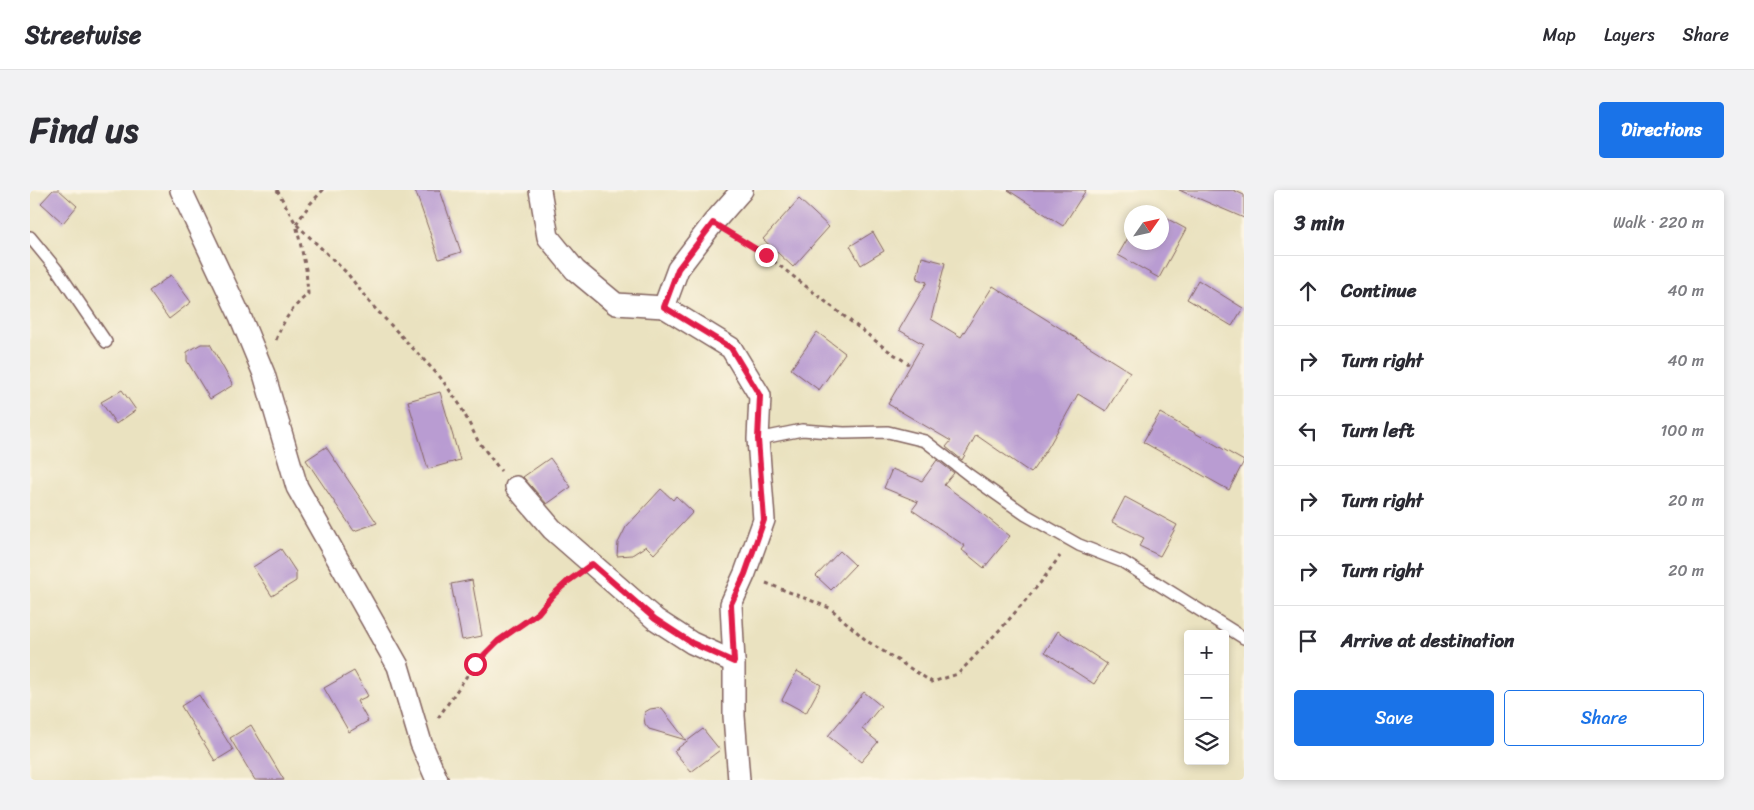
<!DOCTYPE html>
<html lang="en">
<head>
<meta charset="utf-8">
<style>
  body { margin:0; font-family:Sriracha,sans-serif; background:#f2f2f3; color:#2b2b33 }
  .controls { position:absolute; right:15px; bottom:15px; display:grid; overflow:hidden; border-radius:5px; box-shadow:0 2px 8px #0003 }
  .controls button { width:45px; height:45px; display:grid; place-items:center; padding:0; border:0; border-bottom:1px solid #e1e1e2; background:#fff; color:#2b2b33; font:25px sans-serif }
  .compass { position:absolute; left:1094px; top:15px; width:45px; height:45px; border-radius:50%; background:#fff; box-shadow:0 2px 8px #0003; rotate:56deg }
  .stop { position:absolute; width:15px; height:15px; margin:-11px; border:4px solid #e11d48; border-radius:50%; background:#fff }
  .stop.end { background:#e11d48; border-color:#fff; box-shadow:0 1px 5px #0008 }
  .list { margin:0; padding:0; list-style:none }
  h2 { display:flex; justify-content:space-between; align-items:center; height:65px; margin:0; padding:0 20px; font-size:21px }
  h2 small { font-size:16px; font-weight:400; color:#7c7c81 }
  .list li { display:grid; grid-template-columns:32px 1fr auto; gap:15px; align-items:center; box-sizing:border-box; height:70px; padding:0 20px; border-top:1px solid #e1e1e2 }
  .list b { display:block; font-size:19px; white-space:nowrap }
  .list em { font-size:16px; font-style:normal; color:#7c7c81 }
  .actions { display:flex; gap:10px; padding:15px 20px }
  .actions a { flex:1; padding:11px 0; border:1px solid #1a73e8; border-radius:5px; text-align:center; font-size:18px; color:#1a73e8 }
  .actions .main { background:#1a73e8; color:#fff }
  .icon { flex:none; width:28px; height:28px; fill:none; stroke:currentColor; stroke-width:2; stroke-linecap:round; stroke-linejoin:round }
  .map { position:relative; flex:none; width:1214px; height:590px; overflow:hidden; border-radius:5px }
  header { display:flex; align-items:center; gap:30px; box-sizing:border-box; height:70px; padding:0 25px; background:#fff; border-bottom:1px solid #e1e1e2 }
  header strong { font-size:24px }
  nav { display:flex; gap:28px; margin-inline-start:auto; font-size:18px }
  .intro { display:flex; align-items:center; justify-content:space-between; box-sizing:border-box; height:120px; padding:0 30px }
  h1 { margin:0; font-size:35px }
  .button { padding:12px 22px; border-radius:5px; background:#1a73e8; color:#fff; font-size:18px; font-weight:700 }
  main { display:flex; gap:30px; padding:0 30px }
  aside { flex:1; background:#fff; border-radius:5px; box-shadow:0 2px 8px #0003 }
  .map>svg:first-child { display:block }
  .building { fill:#b99cd2 }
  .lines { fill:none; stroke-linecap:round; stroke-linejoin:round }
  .service-casing { stroke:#82635f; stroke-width:14 }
  .minor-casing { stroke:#82635f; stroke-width:24 }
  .path { stroke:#82635f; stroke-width:3; stroke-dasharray:4 4; stroke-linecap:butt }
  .service { stroke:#fff; stroke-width:11 }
  .minor { stroke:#fff; stroke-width:21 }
  .route { stroke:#e11d48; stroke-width:6 }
</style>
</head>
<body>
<header>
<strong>Streetwise</strong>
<nav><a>Map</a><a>Layers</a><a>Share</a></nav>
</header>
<div class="intro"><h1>Find us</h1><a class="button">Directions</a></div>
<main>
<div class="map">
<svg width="1214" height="590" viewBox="0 0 1214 590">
  <rect width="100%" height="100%" fill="#fcf5e5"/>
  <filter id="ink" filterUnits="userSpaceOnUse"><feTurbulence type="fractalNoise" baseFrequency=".02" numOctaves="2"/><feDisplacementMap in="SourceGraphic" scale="10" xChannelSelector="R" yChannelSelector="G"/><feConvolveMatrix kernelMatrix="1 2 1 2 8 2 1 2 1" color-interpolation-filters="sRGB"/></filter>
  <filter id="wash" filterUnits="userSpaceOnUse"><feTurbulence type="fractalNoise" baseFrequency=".0096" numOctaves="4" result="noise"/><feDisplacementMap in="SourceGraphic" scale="20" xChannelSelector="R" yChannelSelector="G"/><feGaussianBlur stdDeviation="1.12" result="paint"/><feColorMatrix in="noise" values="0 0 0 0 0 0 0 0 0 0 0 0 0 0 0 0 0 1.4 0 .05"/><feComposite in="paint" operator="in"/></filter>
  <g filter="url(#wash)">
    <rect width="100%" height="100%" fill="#eae2c0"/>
    <g id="blocks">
      <g class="building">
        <path d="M23 0H29L47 16 33 33 11 13Z"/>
        <path d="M385 0H410L431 62 409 69Z"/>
        <path d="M978 0H1056L1033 36Z"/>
        <path d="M1149 0H1203L1214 5V28Z"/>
        <path d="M769 9 799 37 763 77 733 49Z"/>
        <path d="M1136 28 1156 39 1129 88 1088 65 1102 41V52H1132V31L1134 32Z"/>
        <path d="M843 42 854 61 831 75 820 56Z"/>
        <path d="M892 67 915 73 901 129 931 147 963 96 1100 182 1076 221 1048 204 1019 256 1001 283 946 245 932 270 916 257 921 251 858 214 893 154 869 140 897 92 887 89Z"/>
        <path d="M141 85 161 112 139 129 119 101Z"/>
        <path d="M1168 90 1213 118 1202 136 1157 109Z"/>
        <path d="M787 142 815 163 789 200 761 179Z"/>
        <path d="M171 154H180L203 195 180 209 157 171V162Z"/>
        <path d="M92 200 106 220 86 234 71 212Z"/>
        <path d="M410 202 430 270 398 279 378 211Z"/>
        <path d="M1130 223 1214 271 1199 300 1113 252Z"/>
        <path d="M296 257 347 333 324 341 276 270Z"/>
        <path d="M520 268 541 297 517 314 493 287Z"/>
        <path d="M907 270 924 283 914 295 939 313 980 346 954 378 932 360 935 356 882 320 888 312 854 298 862 279 892 291Z"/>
        <path d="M631 299 643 310 646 306 663 322 624 364 616 356 602 365 587 366 588 353 596 337Z"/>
        <path d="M1095 307 1147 335 1130 366 1109 356 1114 348 1082 332Z"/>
        <path d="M251 359 266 382V391L242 406 223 377Z"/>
        <path d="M810 361 825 375 801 400 786 386Z"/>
        <path d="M442 390 452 446 432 450 421 394Z"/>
        <path d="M1028 441 1077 474 1064 494 1015 462Z"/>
        <path d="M324 481 338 506 327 511 338 531 319 542 294 498Z"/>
        <path d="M767 481 791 495 776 523 752 510Z"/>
        <path d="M834 502 851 516 832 539 848 552 831 572 798 546Z"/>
        <path d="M169 505 203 560 185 571 151 516Z"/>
        <path d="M627 518 632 519 656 550 619 539 615 534 614 528 615 522 620 519Z"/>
        <path d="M221 535 254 590H225L200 548Z"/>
        <path d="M673 539 690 560 661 582 644 561Z"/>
      </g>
    </g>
  </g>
  <g filter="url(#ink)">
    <use href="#blocks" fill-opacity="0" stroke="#82635f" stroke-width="1"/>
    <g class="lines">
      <g class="service-casing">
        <g id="service">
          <path d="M0 47 27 80 76 152"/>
          <path d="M728 249 772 240 814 243 858 242 895 251 939 285 996 325 1049 355 1093 372 1214 448"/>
        </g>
      </g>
      <g class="minor-casing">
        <g id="minor">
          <path d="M151 0 210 126 234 184 267 297 368 476 391 553 407 590"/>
          <path d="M510 0 518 47 545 80 586 114 634 117"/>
          <path d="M486 297 522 339 625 429 662 453 704 472"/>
          <path d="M709 590 704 526V472L701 414 715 383 734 330 728 249 730 206 701 158 634 117 648 79 683 33 712 0"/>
        </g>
      </g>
      <g class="path">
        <path d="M247 0 266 34 317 83 340 113 410 187 430 215 448 251 471 281"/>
        <path d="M703 45 736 65 856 159 879 174"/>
        <path d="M246 150C253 130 263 117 278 104L276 79 266 34 280 14 293 0"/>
        <path d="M736 393 800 418 837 451 902 492 928 484 976 433 1011 392 1030 366"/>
        <path d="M408 528 445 474 468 451 507 423 522 406 543 388"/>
      </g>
      <use href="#service" class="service"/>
      <use href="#minor" class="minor"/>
    </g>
  </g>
  <g class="lines" filter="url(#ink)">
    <path class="route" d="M445 474 468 451 508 423 522 406 537 392 562 374 625 429 662 453 704 472 701 414 715 384 734 330 728 249 730 206 701 158 634 117 648 79 683 33 736 65"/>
  </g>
</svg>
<div class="controls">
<button>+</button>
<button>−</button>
<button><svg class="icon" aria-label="layers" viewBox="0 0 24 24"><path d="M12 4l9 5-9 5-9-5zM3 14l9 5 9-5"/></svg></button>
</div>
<svg class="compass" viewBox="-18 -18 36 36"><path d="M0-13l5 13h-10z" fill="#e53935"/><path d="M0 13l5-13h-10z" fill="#7c7c81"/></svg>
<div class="stop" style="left:445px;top:474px"></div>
<div class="stop end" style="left:736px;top:65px"></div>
</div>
<aside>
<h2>3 min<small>Walk · 220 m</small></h2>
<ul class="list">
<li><svg class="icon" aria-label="ahead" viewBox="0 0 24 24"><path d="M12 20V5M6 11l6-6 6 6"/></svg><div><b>Continue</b></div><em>40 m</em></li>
<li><svg class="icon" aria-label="right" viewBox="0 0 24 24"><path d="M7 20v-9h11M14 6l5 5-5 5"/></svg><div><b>Turn right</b></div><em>40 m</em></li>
<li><svg class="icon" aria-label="left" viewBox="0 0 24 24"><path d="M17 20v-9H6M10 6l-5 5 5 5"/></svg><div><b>Turn left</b></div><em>100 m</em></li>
<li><svg class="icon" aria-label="right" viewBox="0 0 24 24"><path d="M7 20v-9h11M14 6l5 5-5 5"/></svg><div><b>Turn right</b></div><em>20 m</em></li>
<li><svg class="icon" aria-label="right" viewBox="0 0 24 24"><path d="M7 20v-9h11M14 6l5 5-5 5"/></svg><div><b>Turn right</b></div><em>20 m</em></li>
<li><svg class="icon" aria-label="arrive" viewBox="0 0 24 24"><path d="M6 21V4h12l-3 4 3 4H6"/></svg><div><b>Arrive at destination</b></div></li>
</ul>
<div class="actions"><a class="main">Save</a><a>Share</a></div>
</aside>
</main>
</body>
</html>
